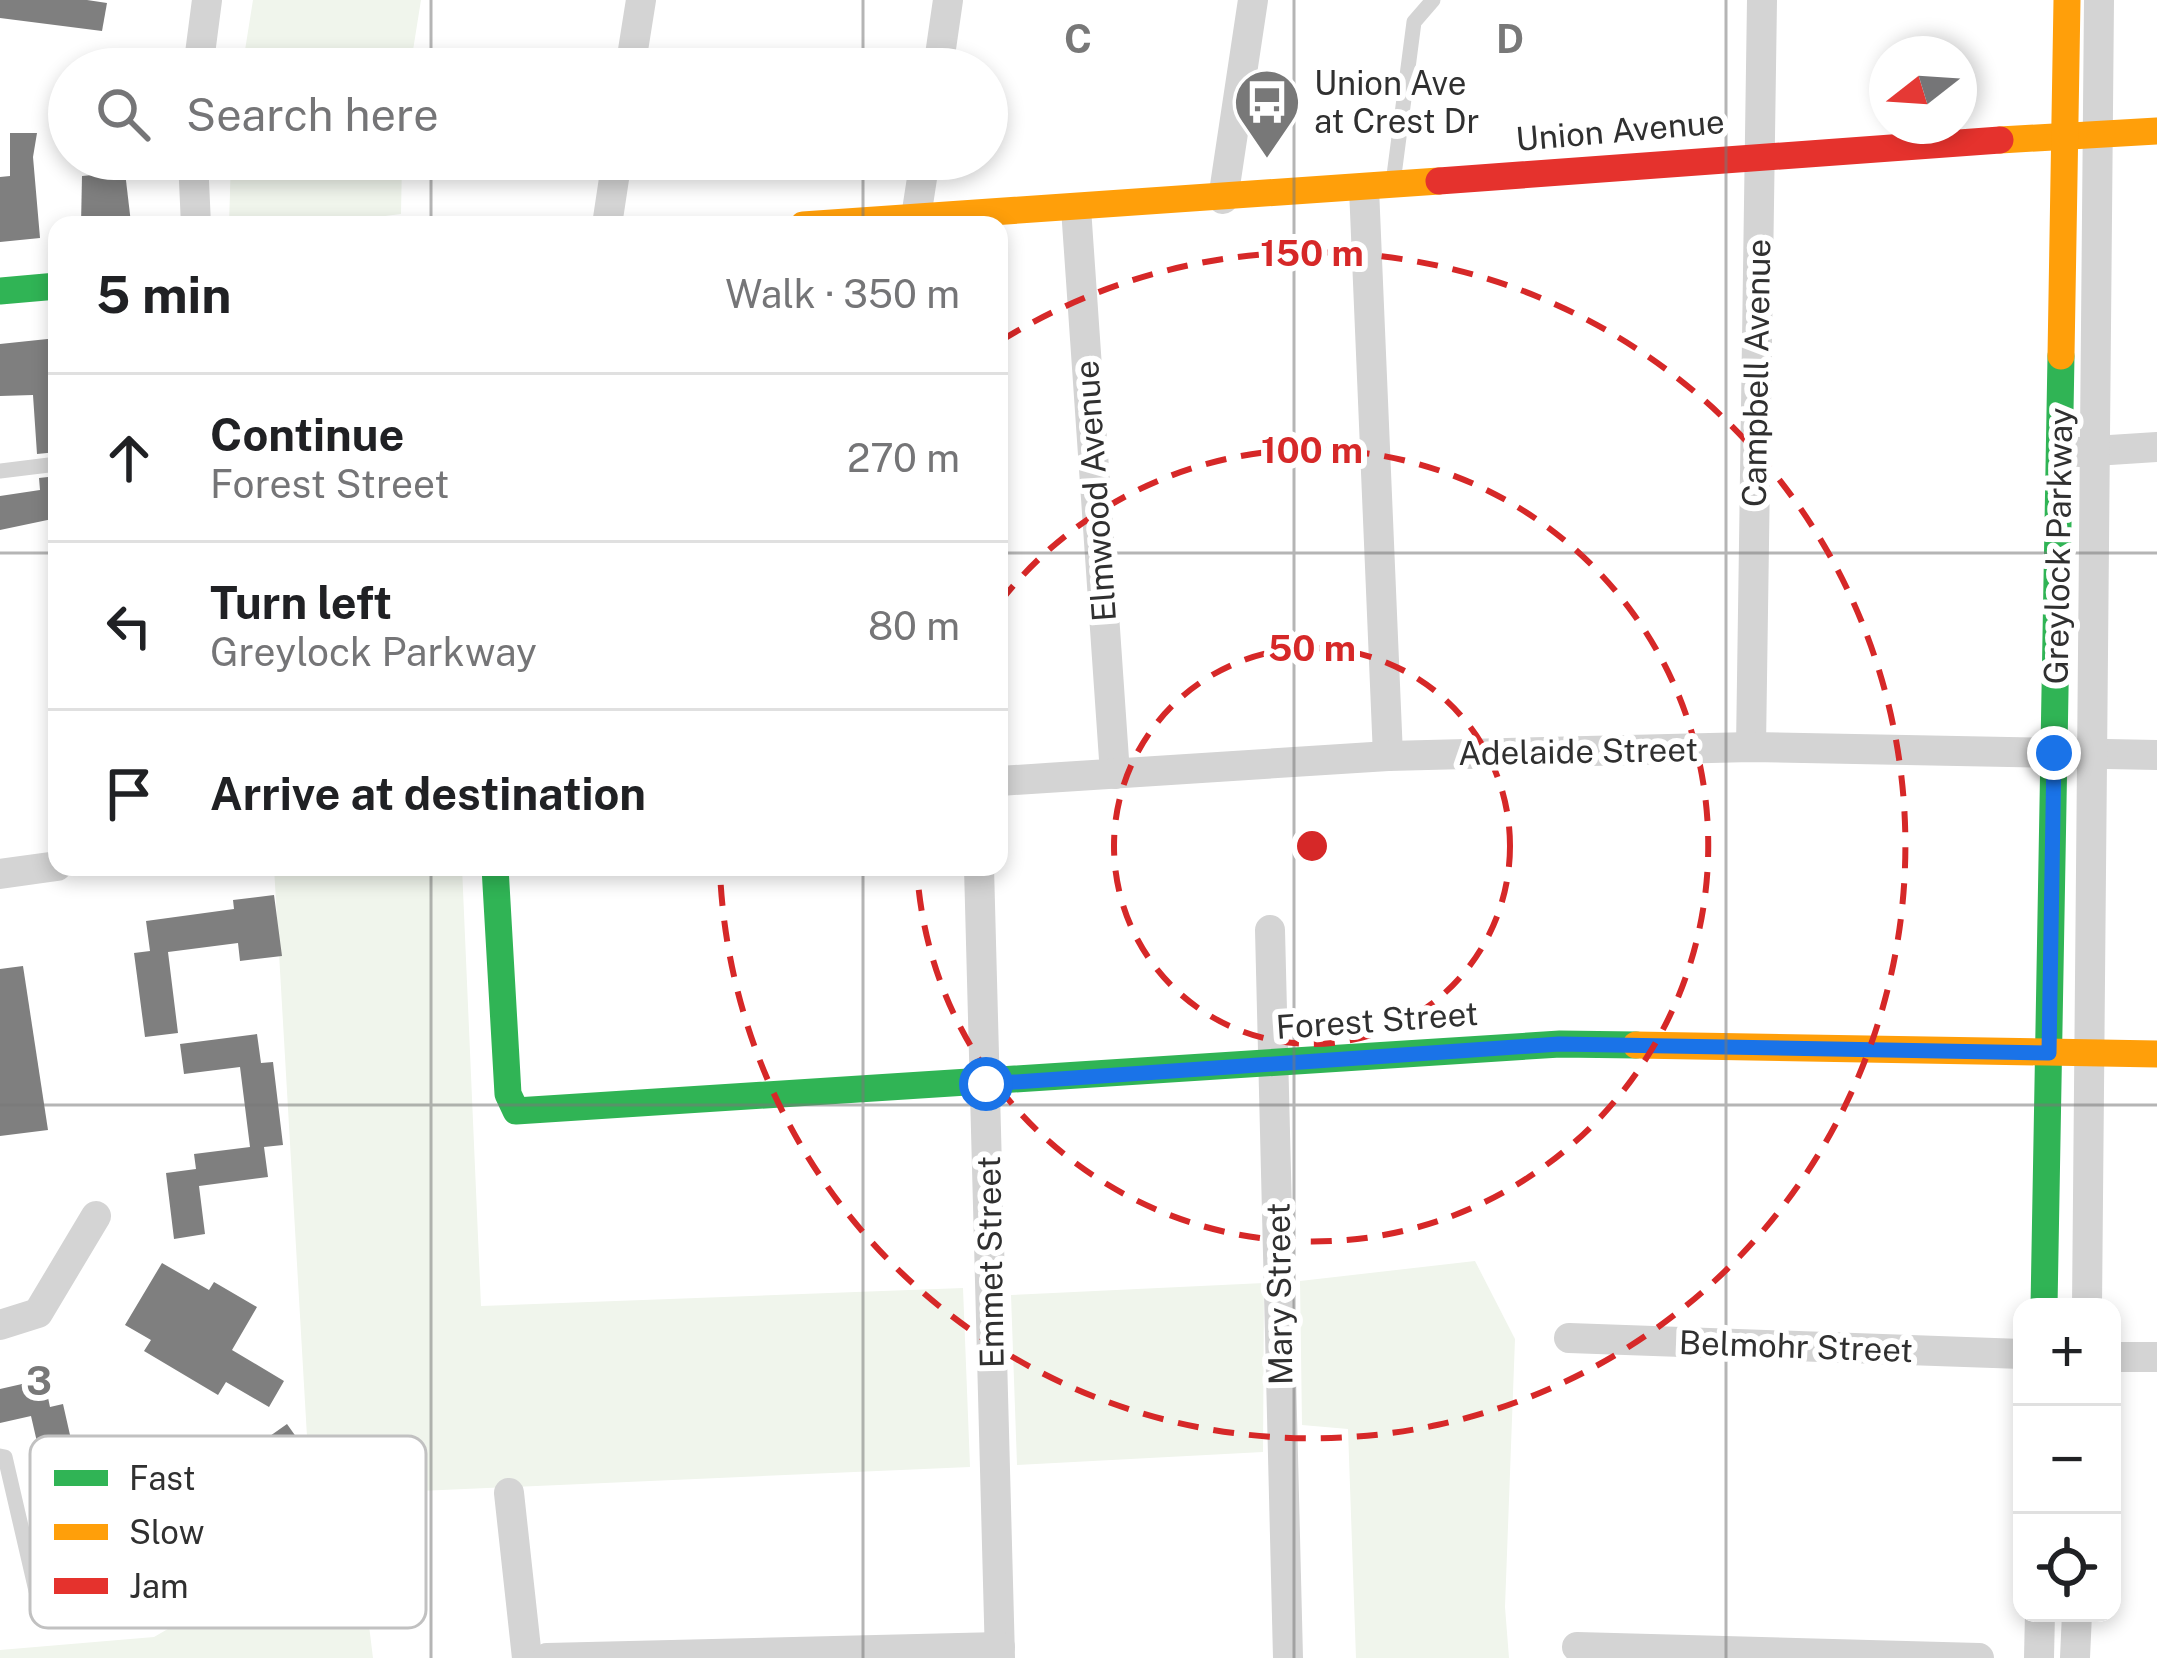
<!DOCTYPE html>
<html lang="en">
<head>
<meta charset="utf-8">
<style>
  body { margin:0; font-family:"Public Sans",sans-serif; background:#f2f2f2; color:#202124 }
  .controls { position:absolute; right:36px; bottom:36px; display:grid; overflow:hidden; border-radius:24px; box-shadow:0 6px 18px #0003 }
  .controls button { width:108px; height:108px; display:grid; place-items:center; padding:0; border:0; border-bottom:3px solid #e0e0e0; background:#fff; color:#202124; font:60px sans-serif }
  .compass { position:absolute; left:1869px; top:36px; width:108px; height:108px; border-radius:50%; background:#fff; box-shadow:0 6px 18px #0003; rotate:253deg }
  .stop { position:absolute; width:36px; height:36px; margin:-27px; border:9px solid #1a73e8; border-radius:50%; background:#fff }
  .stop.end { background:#1a73e8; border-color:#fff; box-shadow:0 3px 12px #0008 }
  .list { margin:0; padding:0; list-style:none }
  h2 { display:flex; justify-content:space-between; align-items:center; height:156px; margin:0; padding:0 48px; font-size:51px }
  h2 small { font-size:39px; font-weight:400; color:#757577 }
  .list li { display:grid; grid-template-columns:78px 1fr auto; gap:36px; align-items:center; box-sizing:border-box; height:168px; padding:0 48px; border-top:3px solid #e0e0e0 }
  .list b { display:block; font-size:45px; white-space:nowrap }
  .list p { margin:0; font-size:39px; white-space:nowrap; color:#757577 }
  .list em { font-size:39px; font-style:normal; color:#757577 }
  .icon { flex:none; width:66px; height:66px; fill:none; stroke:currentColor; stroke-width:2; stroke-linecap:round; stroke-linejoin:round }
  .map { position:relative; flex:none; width:2157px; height:1658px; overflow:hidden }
  .search { position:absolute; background:#fff; box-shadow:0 6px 18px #0003; left:48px; top:48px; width:960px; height:132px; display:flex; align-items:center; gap:30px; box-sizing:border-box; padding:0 42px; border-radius:66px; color:#757577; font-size:45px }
  .panel { position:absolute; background:#fff; box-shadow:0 6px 18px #0003; left:48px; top:216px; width:960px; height:660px; border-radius:24px }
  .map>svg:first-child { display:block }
  .green { fill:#f0f5ec }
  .building { fill:#7f7f7f }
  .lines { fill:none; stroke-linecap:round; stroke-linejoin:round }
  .lane { stroke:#d4d4d4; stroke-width:15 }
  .street { stroke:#d4d4d4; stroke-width:30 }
  .fast { stroke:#30b455; stroke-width:27 }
  .slow { stroke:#ff9f0a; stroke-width:27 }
  .jam { stroke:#e5322d; stroke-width:27 }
  .route { stroke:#1a73e8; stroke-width:15 }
  .grid { fill:none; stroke:#787878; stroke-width:3; stroke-opacity:0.55 }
  .ring { fill:none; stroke:#d62828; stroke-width:6; stroke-dasharray:21 15 }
  .labels { text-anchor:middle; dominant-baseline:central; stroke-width:12; stroke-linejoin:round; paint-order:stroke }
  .poi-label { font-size:33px; fill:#303030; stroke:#fff; text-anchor:start }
  .street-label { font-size:33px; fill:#303030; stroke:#fff }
  .key { fill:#fff; stroke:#c1c1c1; stroke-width:3 }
  .key-label { font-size:33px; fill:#303030 }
  .grid-label { font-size:39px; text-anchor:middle; font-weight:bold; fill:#787878; stroke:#fff; stroke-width:12; stroke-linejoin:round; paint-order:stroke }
  .centre { fill:#d62828; stroke:#fff; stroke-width:6 }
  .ring-label { font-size:36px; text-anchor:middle; font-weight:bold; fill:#d62828; stroke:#fff; stroke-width:12; stroke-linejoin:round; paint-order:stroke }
</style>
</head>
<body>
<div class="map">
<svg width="2157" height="1658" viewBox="0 0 2157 1658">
  <rect width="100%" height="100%" fill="#fff"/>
  <g class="green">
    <path d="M253 0H421L410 69H242Z"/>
    <path d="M231 159H402L401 214 314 225H229Z"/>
    <path d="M274 867H462L481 1306 963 1288 970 1467 351 1494 308 1454Z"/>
    <path d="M1475 1261 1515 1339 1505 1607 1509 1658H1356L1348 1429 1302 1425 1300 1281Z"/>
    <path d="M1264 1283 1263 1452 1017 1465 1011 1295Z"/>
    <path d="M356 1520 373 1658H0V1650L154 1637Z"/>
  </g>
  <g class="building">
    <path d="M0 0H87L107 3 102 31 0 18Z"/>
    <path d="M10 133H37L33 157 40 238 0 242V177L10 176Z"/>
    <path d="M125 172 131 223 81 225 82 176Z"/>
    <path d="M57 338V452L37 454 33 395 0 396V344Z"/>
    <path d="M57 476V518L0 530V496L40 490 39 478Z"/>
    <path d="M274 895 282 956 240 961 238 943 168 952 178 1033 145 1037 134 953 150 951 146 921 234 909 233 900Z"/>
    <path d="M23 966 48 1130 0 1136V969Z"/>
    <path d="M257 1034 261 1063 273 1062 283 1145 264 1147 268 1177 199 1186 205 1234 174 1239 166 1173 196 1169 194 1154 250 1147 240 1067 184 1074 180 1044Z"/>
    <path d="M162 1263 209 1290 214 1282 257 1307 232 1350 284 1381 269 1407 226 1382 218 1395 144 1351 151 1340 125 1325Z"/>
    <path d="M44 1379 50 1407 63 1404 82 1488 68 1491 86 1568 56 1575 37 1496 49 1494 31 1416 0 1423V1389Z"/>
    <path d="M287 1424 309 1455 242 1506 236 1498 120 1592 103 1569 166 1522 160 1513Z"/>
  </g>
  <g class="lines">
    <g class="lane">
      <path d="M1393 183 1414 22 1433 0"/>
      <path d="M0 471 57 464"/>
      <path d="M0 1456 5 1457 43 1621 119 1614 304 1479"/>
    </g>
    <g class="street">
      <path d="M198 69 207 0"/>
      <path d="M630 69 641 0"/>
      <path d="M938 69 948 0"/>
      <path d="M193 159 196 225"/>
      <path d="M1364 188 1388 756"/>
      <path d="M1223 199 1253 0"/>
      <path d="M1076 208 1115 774"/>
      <path d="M916 217 925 159"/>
      <path d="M607 225 617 159"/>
      <path d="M2079 452 2157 447"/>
      <path d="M1751 747 1762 0"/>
      <path d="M999 781 1388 756 1751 747 2157 755"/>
      <path d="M979 867 1000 1658"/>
      <path d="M0 874 57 866"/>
      <path d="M1270 930 1288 1658"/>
      <path d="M2087 1307 2099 0"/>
      <path d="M0 1325 38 1313 96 1216"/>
      <path d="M1569 1338 2022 1354"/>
      <path d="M2112 1357H2157"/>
      <path d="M509 1493 527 1658"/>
      <path d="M1577 1647 1979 1658"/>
      <path d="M547 1658 1000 1647"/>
      <path d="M2039 1658 2040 1613"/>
      <path d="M2075 1658 2077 1613"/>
    </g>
    <g class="fast">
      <path d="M0 291 57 286"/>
      <path d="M495 867 508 1094 516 1111 1560 1044 1636 1045"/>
      <path d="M2044 1307 2061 356"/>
    </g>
    <g class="slow">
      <path d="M2000 140 2157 131"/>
      <path d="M803 225 1439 181"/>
      <path d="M2061 356 2067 0"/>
      <path d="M1636 1045 2157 1054"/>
    </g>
    <path class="jam" d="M1439 181 2000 140"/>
  </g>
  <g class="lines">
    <path class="route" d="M986 1084 1559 1044 2049 1053 2054 753"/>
  </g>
  <path class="grid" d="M431 0V69M863 0V69M1294 0V1658M1726 0V1658M431 159V225M863 159V225M0 553H57M999 553H2157M431 867V1658M863 867V1658M0 1105H2157"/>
  <g class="ring">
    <circle cx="1312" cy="846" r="198"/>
    <path d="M1000 602A396 396 0 1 1 917 870"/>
    <path d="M1002 340A593 593 0 1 1 720 872"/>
  </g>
  <defs>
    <g id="bus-pin" transform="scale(3.45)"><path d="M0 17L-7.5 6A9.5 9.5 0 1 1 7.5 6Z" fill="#787878" stroke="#fff"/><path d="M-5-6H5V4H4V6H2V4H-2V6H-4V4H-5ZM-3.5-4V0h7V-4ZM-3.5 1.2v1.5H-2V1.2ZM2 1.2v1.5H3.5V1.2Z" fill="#fff"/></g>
  </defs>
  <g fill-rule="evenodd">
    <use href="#bus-pin" x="1267" y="102"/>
  </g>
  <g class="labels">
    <g class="poi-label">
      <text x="1314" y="83">Union Ave<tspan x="1314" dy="38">at Crest Dr</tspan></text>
    </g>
    <g class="street-label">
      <text transform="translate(1620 130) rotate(-5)">Union Avenue</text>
      <text transform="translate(1756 373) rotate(-89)">Campbell Avenue</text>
      <text transform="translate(1095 491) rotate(-94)">Elmwood Avenue</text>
      <text transform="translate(2058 546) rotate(-89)">Greylock Parkway</text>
      <text transform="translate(1578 751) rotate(-1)">Adelaide Street</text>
      <text transform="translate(1377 1020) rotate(-4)">Forest Street</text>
      <text transform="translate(990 1262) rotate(-91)">Emmet Street</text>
      <text transform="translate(1279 1294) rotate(-91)">Mary Street</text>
      <text transform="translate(1796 1346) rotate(2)">Belmohr Street</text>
    </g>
  </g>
  <rect x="30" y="1436" width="396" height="192" rx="18" class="key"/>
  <rect x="54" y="1470" width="54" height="16" fill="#30b455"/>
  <rect x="54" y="1524" width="54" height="16" fill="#ff9f0a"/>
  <rect x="54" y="1578" width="54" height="16" fill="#e5322d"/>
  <g class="key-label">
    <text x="129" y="1490">Fast</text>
    <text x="129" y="1544">Slow</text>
    <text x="129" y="1598">Jam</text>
  </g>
  <g class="grid-label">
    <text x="1078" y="53">C</text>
    <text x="1510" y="53">D</text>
    <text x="39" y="1395">3</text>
  </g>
  <circle cx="1312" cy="846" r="18" class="centre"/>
  <g class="ring-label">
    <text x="1312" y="266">150 m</text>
    <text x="1312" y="463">100 m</text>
    <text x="1312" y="661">50 m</text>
  </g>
</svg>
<div class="controls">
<button>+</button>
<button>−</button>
<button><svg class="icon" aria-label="locate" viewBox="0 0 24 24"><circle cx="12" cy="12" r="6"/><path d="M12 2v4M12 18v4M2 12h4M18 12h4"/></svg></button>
</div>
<svg class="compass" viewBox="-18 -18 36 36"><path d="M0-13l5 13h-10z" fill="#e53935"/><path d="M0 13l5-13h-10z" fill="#757577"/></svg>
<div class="stop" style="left:986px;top:1084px"></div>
<div class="stop end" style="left:2054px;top:753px"></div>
<div class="search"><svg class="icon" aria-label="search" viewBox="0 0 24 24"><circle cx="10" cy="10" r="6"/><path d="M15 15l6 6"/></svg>Search here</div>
<section class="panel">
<h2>5 min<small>Walk · 350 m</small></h2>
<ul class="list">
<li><svg class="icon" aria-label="ahead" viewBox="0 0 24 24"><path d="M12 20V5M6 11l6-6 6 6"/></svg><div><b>Continue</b><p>Forest Street</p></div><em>270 m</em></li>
<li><svg class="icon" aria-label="left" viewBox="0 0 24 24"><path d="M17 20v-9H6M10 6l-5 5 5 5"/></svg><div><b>Turn left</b><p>Greylock Parkway</p></div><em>80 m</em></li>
<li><svg class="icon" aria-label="arrive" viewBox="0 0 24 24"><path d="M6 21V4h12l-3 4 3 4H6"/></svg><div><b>Arrive at destination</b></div></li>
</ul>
</section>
</div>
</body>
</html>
